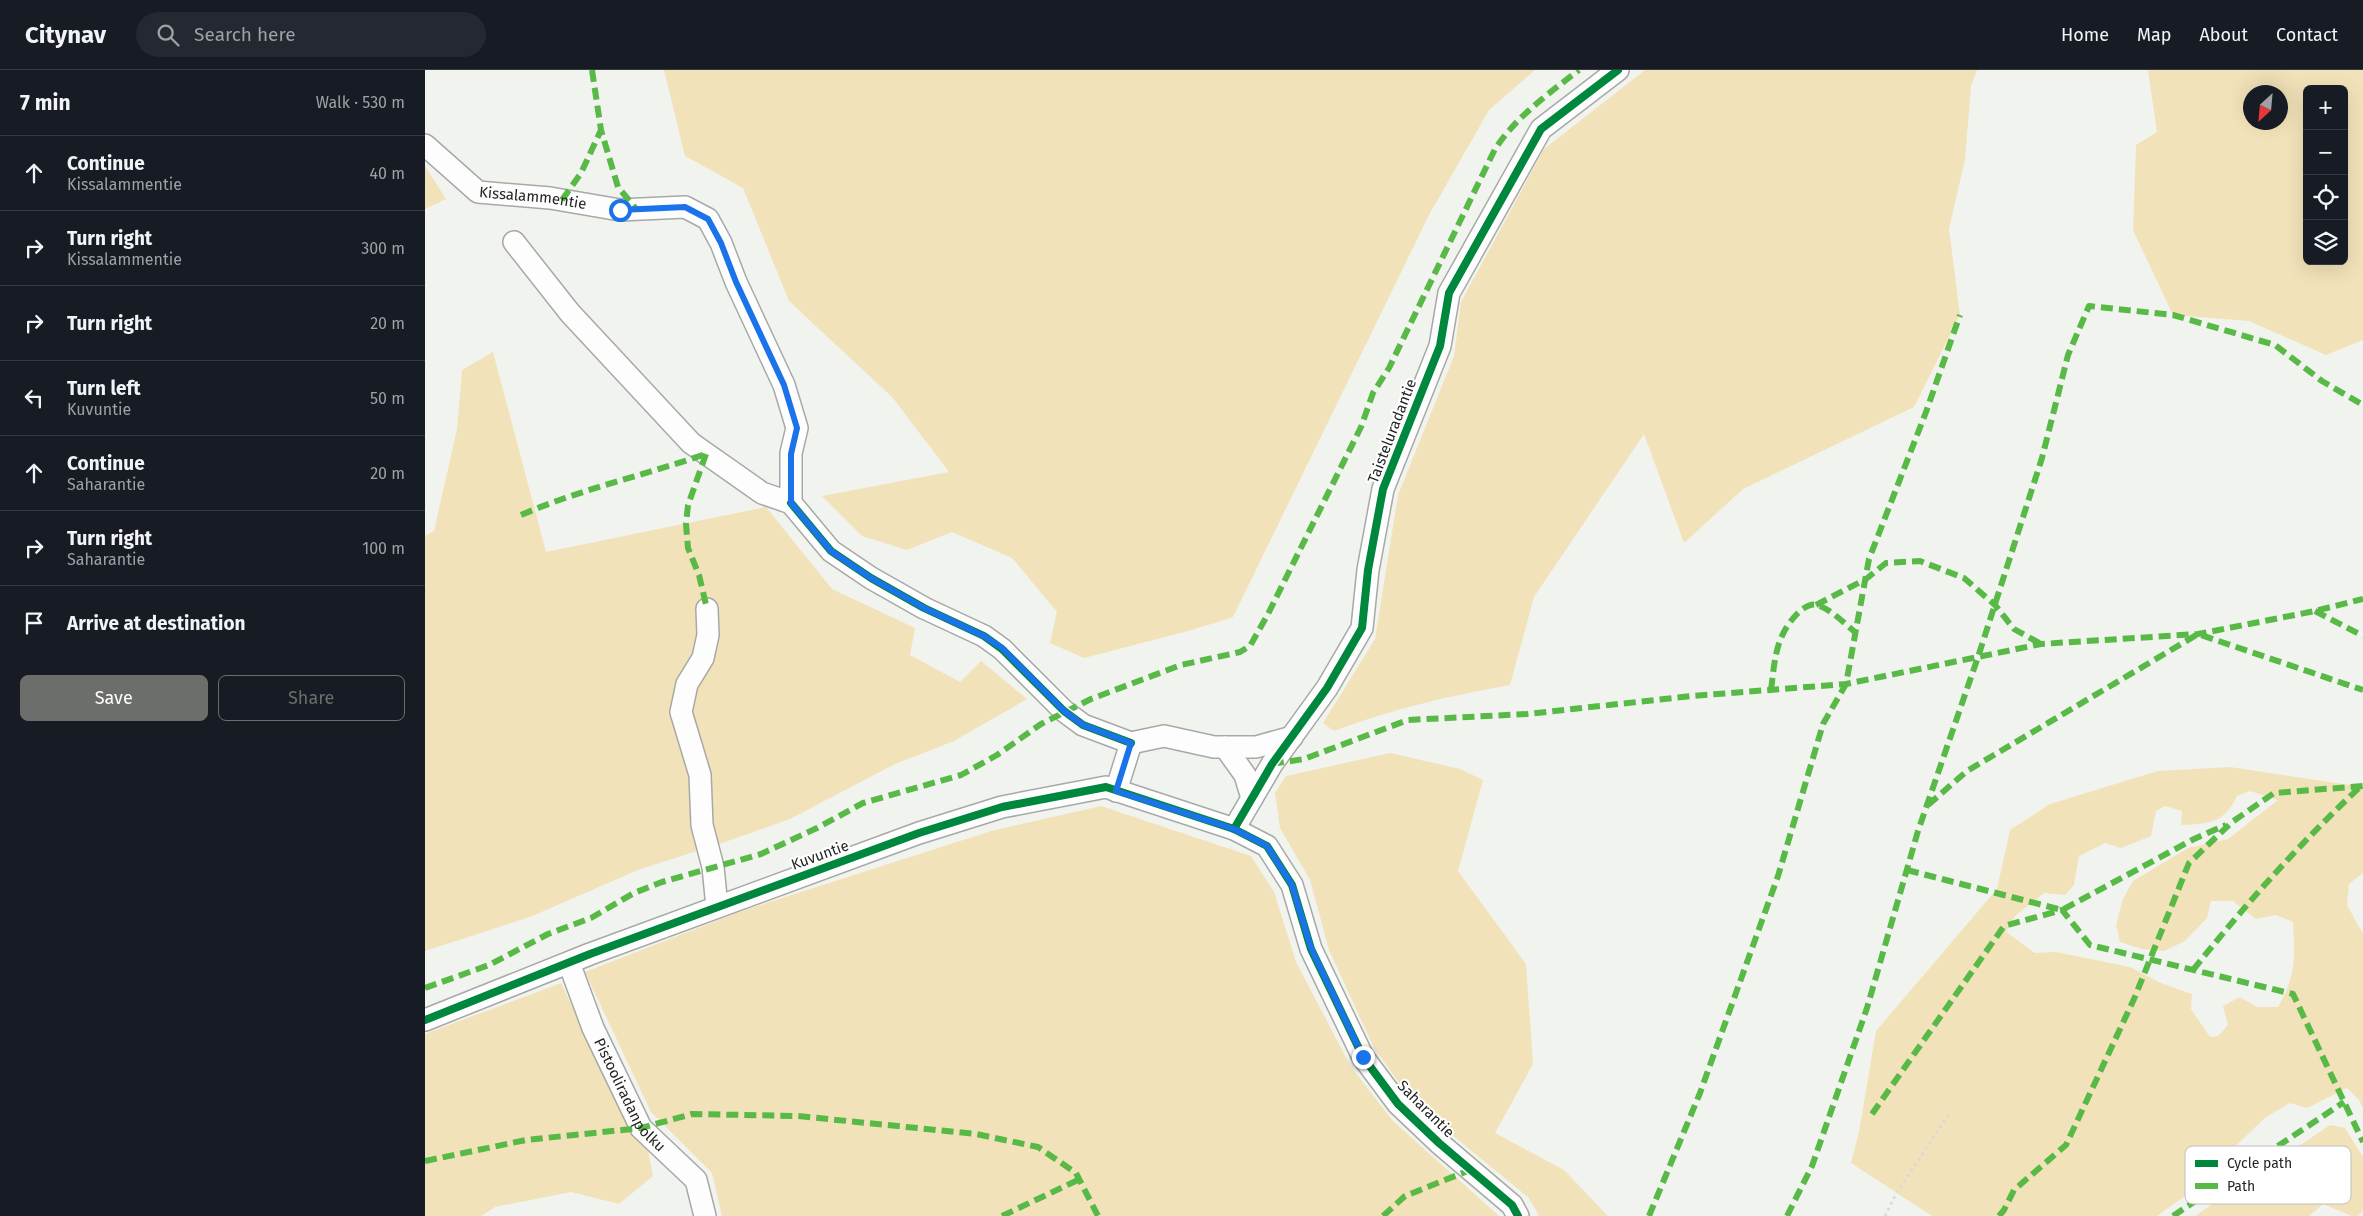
<!DOCTYPE html>
<html lang="en">
<head>
<meta charset="utf-8">
<style>
  body { margin:0; font-family:"Fira Sans",sans-serif; background:#242831; color:#f1f3f6 }
  .controls { position:absolute; right:15px; top:15px; display:grid; overflow:hidden; border-radius:8px; box-shadow:0 5px 20px #0002 }
  .controls button { width:45px; height:45px; display:grid; place-items:center; padding:0; border:0; border-bottom:1px solid #363941; background:#171b24; color:#f1f3f6; font:25px sans-serif }
  .compass { position:absolute; left:1818px; top:15px; width:45px; height:45px; border-radius:50%; background:#171b24; box-shadow:0 5px 20px #0002; rotate:206deg }
  .stop { position:absolute; width:15px; height:15px; margin:-11px; border:4px solid #1a73e8; border-radius:50%; background:#fff }
  .stop.end { background:#1a73e8; border-color:#fff; box-shadow:0 1px 5px #0008 }
  .list { margin:0; padding:0; list-style:none }
  h2 { display:flex; justify-content:space-between; align-items:center; height:65px; margin:0; padding:0 20px; font-size:21px }
  h2 small { font-size:16px; font-weight:400; color:#9ea1a6 }
  .list li { display:grid; grid-template-columns:32px 1fr auto; gap:15px; align-items:center; box-sizing:border-box; height:75px; padding:0 20px; border-top:1px solid #363941 }
  .list b { display:block; font-size:19px; white-space:nowrap }
  .list p { margin:0; font-size:16px; white-space:nowrap; color:#9ea1a6 }
  .list em { font-size:16px; font-style:normal; color:#9ea1a6 }
  .actions { display:flex; gap:10px; padding:15px 20px }
  .actions a { flex:1; padding:11px 0; border:1px solid #6c6e6b; border-radius:8px; text-align:center; font-size:18px; color:#6c6e6b }
  .actions .main { background:#6c6e6b; color:#fff }
  .icon { flex:none; width:28px; height:28px; fill:none; stroke:currentColor; stroke-width:2; stroke-linecap:round; stroke-linejoin:round }
  .map { position:relative; flex:none; width:1938px; height:1146px; overflow:hidden }
  header { display:flex; align-items:center; gap:30px; box-sizing:border-box; height:70px; padding:0 25px; background:#171b24; border-bottom:1px solid #363941 }
  header strong { font-size:24px }
  nav { display:flex; gap:28px; margin-inline-start:auto; font-size:18px }
  .search { width:350px; height:45px; background:#242831; display:flex; align-items:center; gap:12px; box-sizing:border-box; padding:0 18px; border-radius:28px; color:#9ea1a6; font-size:19px }
  main { display:flex }
  aside { flex:1; background:#171b24 }
  .map>svg:first-child { display:block }
  .green { fill:#f2e2b9; fill-rule:evenodd }
  .lines { fill:none; stroke-linecap:round; stroke-linejoin:round }
  .minor-casing { stroke:#a7a9a6; stroke-width:24 }
  .path { stroke:#d8d9d8; stroke-width:3; stroke-dasharray:2.5 4; stroke-linecap:butt }
  .minor { stroke:#fdfdfd; stroke-width:21 }
  .quiet { stroke:#58b947; stroke-width:6; stroke-dasharray:12 6; stroke-linecap:butt }
  .cycleway-casing { stroke:#fff; stroke-width:11 }
  .cycleway { stroke:#00873e; stroke-width:8 }
  .route { stroke:#1a73e8; stroke-width:6 }
  .labels { text-anchor:middle; dominant-baseline:central; stroke-width:4; stroke-linejoin:round; paint-order:stroke }
  .street-label { font-size:15px; fill:#252624; stroke:#fff }
  .key { fill:#fff; stroke:#bebebd; stroke-width:1 }
  .key-label { font-size:14px; fill:#252624 }
</style>
</head>
<body>
<header>
<strong>Citynav</strong>
<div class="search"><svg class="icon" aria-label="search" viewBox="0 0 24 24"><circle cx="10" cy="10" r="6"/><path d="M15 15l6 6"/></svg>Search here</div>
<nav><a>Home</a><a>Map</a><a>About</a><a>Contact</a></nav>
</header>
<main>
<aside>
<h2>7 min<small>Walk · 530 m</small></h2>
<ul class="list">
<li><svg class="icon" aria-label="ahead" viewBox="0 0 24 24"><path d="M12 20V5M6 11l6-6 6 6"/></svg><div><b>Continue</b><p>Kissalammentie</p></div><em>40 m</em></li>
<li><svg class="icon" aria-label="right" viewBox="0 0 24 24"><path d="M7 20v-9h11M14 6l5 5-5 5"/></svg><div><b>Turn right</b><p>Kissalammentie</p></div><em>300 m</em></li>
<li><svg class="icon" aria-label="right" viewBox="0 0 24 24"><path d="M7 20v-9h11M14 6l5 5-5 5"/></svg><div><b>Turn right</b></div><em>20 m</em></li>
<li><svg class="icon" aria-label="left" viewBox="0 0 24 24"><path d="M17 20v-9H6M10 6l-5 5 5 5"/></svg><div><b>Turn left</b><p>Kuvuntie</p></div><em>50 m</em></li>
<li><svg class="icon" aria-label="ahead" viewBox="0 0 24 24"><path d="M12 20V5M6 11l6-6 6 6"/></svg><div><b>Continue</b><p>Saharantie</p></div><em>20 m</em></li>
<li><svg class="icon" aria-label="right" viewBox="0 0 24 24"><path d="M7 20v-9h11M14 6l5 5-5 5"/></svg><div><b>Turn right</b><p>Saharantie</p></div><em>100 m</em></li>
<li><svg class="icon" aria-label="arrive" viewBox="0 0 24 24"><path d="M6 21V4h12l-3 4 3 4H6"/></svg><div><b>Arrive at destination</b></div></li>
</ul>
<div class="actions"><a class="main">Save</a><a>Share</a></div>
</aside>
<div class="map">
<svg width="1938" height="1146" viewBox="0 0 1938 1146">
  <rect width="100%" height="100%" fill="#f1f3ef"/>
  <g class="green">
    <path d="M239 0H1110L1064 40 1004 145 808 547 767 560 659 588 625 573 632 542 587 488 527 462 482 480 437 466 397 426 524 402 468 328 364 231 318 118 260 86Z"/>
    <path d="M1220 0H1552L1546 16 1540 89 1524 159 1535 245 1489 337 1318 419 1259 473 1219 364 1109 527 1085 615C1024 626 967 639 909 661L898 653 950 569 973 425 1029 286 1036 232 1119 79Z"/>
    <path d="M1723 0H1938V270L1901 285 1824 251 1748 245 1708 160 1711 75 1732 62ZM1882 19H1919V191H1882ZM1826 22H1856V52H1826Z"/>
    <path d="M0 96 21 129 0 139Z"/>
    <path d="M68 282 121 482 341 437 407 519 490 558 485 585 535 612 556 591 602 629 529 671 468 695 365 749 300 772 213 800 105 847 0 881V466L9 461 32 359 37 300Z"/>
    <path d="M965 683 1035 699 1058 710 1033 801 1101 894 1108 994 1070 1063 1139 1100 1183 1146H1114L1104 1128 1015 1055 982 1024 949 978 904 880 885 810 855 758 850 723 861 706Z"/>
    <path d="M1805 697 1938 717V803L1924 814 1922 835 1938 864V1038L1934 1030 1922 1018 1882 1038 1865 1033 1841 1047 1800 1086 1778 1113 1732 1146H1507L1426 1093 1434 1062 1451 961 1572 819 1585 760 1625 734 1733 701ZM1825 721 1853 730 1803 769 1763 778 1708 811 1698 829 1691 855 1695 872 1717 879 1739 881 1760 871 1782 848 1786 831H1808L1831 849 1851 845 1868 852C1870 887 1871 906 1853 937H1832L1815 927 1798 936 1803 955 1793 966 1785 967 1766 939 1767 924 1738 914 1705 897 1631 882 1610 883 1581 862 1590 846 1619 823 1640 825 1649 815 1654 786 1680 773 1696 778 1726 766 1731 741 1740 736 1757 741 1756 755C1785 754 1799 753 1812 726Z"/>
    <path d="M676 736 826 786 849 822 871 892 926 997 968 1051 1074 1146H297L287 1103 226 1042 160 902 317 841 566 761Z"/>
    <path d="M136 913 193 1033 223 1081 228 1106 194 1134 146 1122 70 1137 56 1146H0V964Z"/>
    <path d="M1905 1055 1920 1058 1938 1087V1141L1933 1146H1927L1898 1134 1884 1146H1770Z"/>
  </g>
  <g class="lines">
    <g class="minor-casing">
      <g id="minor">
        <path id="s1" d="M0 75 53 122 125 128 195 140 260 137 283 149 296 173 311 212 359 315 372 358 366 383V433L406 481 446 508 499 538 559 566 577 579 639 641 658 655 706 673"/>
        <path d="M89 172 145 243 266 373 337 423 366 433"/>
        <path d="M282 539 283 565 278 588 262 614 256 642 275 705 277 755 288 797 292 837"/>
        <path d="M706 673 739 666 789 677H831L867 667"/>
        <path d="M800 677 820 705 827 728"/>
        <path d="M691 721 706 673"/>
        <path d="M809 759 847 694 902 618 937 558 943 500 958 419 1015 276 1024 223 1116 59 1193 0"/>
        <path id="s2" d="M144 893 168 958 216 1058 271 1110 280 1146"/>
        <path d="M0 950 165 884 494 763 577 737 681 717 809 759 842 776 867 815 886 879 938 987 973 1034 1014 1073 1087 1135 1093 1146"/>
      </g>
    </g>
    <path class="path" d="M1460 1146 1471 1124 1525 1042"/>
    <use href="#minor" class="minor"/>
    <g class="quiet">
      <path d="M167 0 176 60 193 117 212 140"/>
      <path d="M137 130 156 103 176 60"/>
      <path d="M281 384 263 435 261 454 263 478 274 505 282 539"/>
      <path d="M96 445C156 419 220 405 281 384"/>
      <path d="M1391 535 1441 509 1461 493 1495 491 1539 508 1570 535 1589 559 1616 574"/>
      <path d="M1890 541 1938 566"/>
      <path d="M1346 620C1350 590 1350 567 1372 544 1377 539 1385 533 1392 535 1406 539 1420 554 1431 563"/>
      <path d="M847 694 879 689 983 650 1102 644 1267 626 1421 614 1616 574 1773 564 1890 541 1938 529"/>
      <path d="M1503 735 1542 701 1773 564 1938 620"/>
      <path d="M1482 800 1637 840 1769 769 1801 755"/>
      <path d="M1768 900C1820 835 1875 773 1936 716"/>
      <path d="M0 918 64 895 123 864 166 848 209 823 237 812 336 784 392 758 438 733 536 705 572 685 616 654 666 629 756 595 815 582 825 576 843 544 936 357 948 323 964 298 1070 79C1091 47 1123 24 1154 0"/>
      <path d="M1447 1044 1579 856 1637 840 1665 875 1868 924 1938 1072"/>
      <path d="M0 1091 101 1070 216 1058 267 1044 373 1046 551 1064 613 1077 651 1103 673 1146"/>
      <path d="M577 1146 655 1109"/>
      <path d="M958 1146 980 1126 1045 1100"/>
      <path d="M1224 1146 1275 1023 1353 806 1398 654 1421 614 1444 489 1501 342 1535 245"/>
      <path d="M1362 1146 1387 1096 1442 938 1493 761 1553 587 1617 388 1643 285 1664 236 1748 245 1850 275 1897 311 1938 335"/>
      <path d="M1574 1146 1579 1140 1589 1120 1641 1075 1709 929 1764 793 1807 752 1849 723 1938 716"/>
      <path d="M1748 1146 1919 1032"/>
    </g>
    <g class="cycleway-casing">
      <g id="cycleway">
        <path d="M366 433 406 481 446 508 499 538 559 566 577 579 639 641 658 655 706 673"/>
        <path d="M809 759 847 694 902 618 937 558 943 500 958 419 1015 276 1024 223 1116 59 1193 0"/>
        <path d="M0 950 165 884 494 763 577 737 681 717 809 759 842 776 867 815 886 879 938 987 973 1034 1014 1073 1087 1135 1093 1146"/>
      </g>
    </g>
    <use href="#cycleway" class="cycleway"/>
  </g>
  <g class="lines">
    <path class="route" d="M195 140 260 137 283 149 296 173 311 212 359 315 372 358 366 384V433L406 481 446 508 499 538 559 566 577 578 639 641 658 655 706 673 691 721 809 759 842 776 867 815 886 878 938 987"/>
  </g>
  <g class="labels">
    <g class="street-label">
      <text stroke="none"><textPath href="#s1" startOffset="126">Kissalammentie</textPath></text>
      <text transform="translate(967 361) rotate(-69)">Taisteluradantie</text>
      <text transform="translate(395 785) rotate(-20)">Kuvuntie</text>
      <text stroke="none"><textPath href="#s2" startOffset="146">Pistooliradanpolku</textPath></text>
      <text transform="translate(1001 1039) rotate(45)">Saharantie</text>
    </g>
  </g>
  <rect x="1760" y="1076" width="166" height="58" rx="8" class="key"/>
  <rect x="1770" y="1090" width="23" height="7" fill="#00873e"/>
  <rect x="1770" y="1113" width="23" height="6" fill="#58b947"/>
  <g class="key-label">
    <text x="1802" y="1098">Cycle path</text>
    <text x="1802" y="1121">Path</text>
  </g>
</svg>
<div class="controls">
<button>+</button>
<button>−</button>
<button><svg class="icon" aria-label="locate" viewBox="0 0 24 24"><circle cx="12" cy="12" r="6"/><path d="M12 2v4M12 18v4M2 12h4M18 12h4"/></svg></button>
<button><svg class="icon" aria-label="layers" viewBox="0 0 24 24"><path d="M12 4l9 5-9 5-9-5zM3 14l9 5 9-5"/></svg></button>
</div>
<svg class="compass" viewBox="-18 -18 36 36"><path d="M0-13l5 13h-10z" fill="#e53935"/><path d="M0 13l5-13h-10z" fill="#9ea1a6"/></svg>
<div class="stop" style="left:195px;top:140px"></div>
<div class="stop end" style="left:938px;top:987px"></div>
</div>
</main>
</body>
</html>
